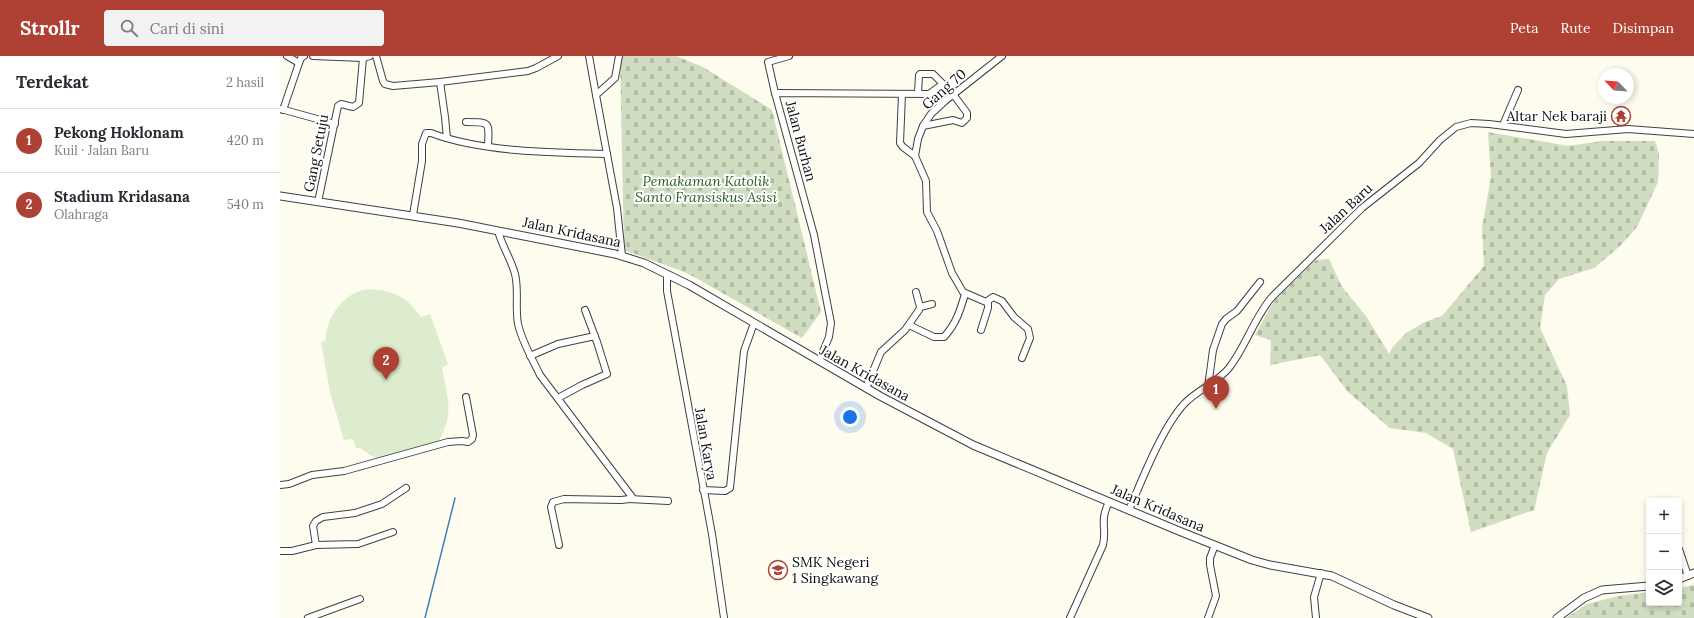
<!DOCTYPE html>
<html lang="id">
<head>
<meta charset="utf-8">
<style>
  body { margin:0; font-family:Lora,serif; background:#f2f2f3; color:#2b2b33 }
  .controls { position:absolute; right:12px; bottom:12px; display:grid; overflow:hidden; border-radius:4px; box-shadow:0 2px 6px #0003 }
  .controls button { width:36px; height:36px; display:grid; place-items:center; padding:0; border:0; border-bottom:1px solid #e1e1e2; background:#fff; color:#2b2b33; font:20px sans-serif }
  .compass { position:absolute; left:1318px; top:12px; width:36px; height:36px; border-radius:50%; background:#fff; box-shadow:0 2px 6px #0003; rotate:295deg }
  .you { position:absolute; left:570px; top:361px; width:14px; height:14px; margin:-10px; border:3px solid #fff; border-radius:50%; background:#1a73e8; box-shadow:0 0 0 6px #1a73e833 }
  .badge { display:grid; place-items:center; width:26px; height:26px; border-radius:50%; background:#ae4034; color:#fff; font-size:13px; font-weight:700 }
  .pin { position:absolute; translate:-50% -33px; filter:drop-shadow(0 1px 2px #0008) }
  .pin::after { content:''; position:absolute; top:21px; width:14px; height:12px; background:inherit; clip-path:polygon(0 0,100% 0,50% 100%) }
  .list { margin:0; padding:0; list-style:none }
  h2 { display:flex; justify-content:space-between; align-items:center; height:52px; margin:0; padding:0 16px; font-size:17px }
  h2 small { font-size:13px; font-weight:400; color:#7c7c81 }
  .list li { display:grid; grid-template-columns:26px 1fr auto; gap:12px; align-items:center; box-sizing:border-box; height:64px; padding:0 16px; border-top:1px solid #e1e1e2 }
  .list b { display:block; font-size:15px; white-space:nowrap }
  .list p { margin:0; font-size:13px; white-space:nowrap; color:#7c7c81 }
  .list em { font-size:13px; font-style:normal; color:#7c7c81 }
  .icon { flex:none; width:22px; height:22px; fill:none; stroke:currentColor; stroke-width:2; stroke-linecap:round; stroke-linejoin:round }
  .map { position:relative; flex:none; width:1414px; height:562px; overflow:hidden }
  header { display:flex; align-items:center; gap:24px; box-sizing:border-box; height:56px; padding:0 20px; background:#ae4034; color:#fff }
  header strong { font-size:19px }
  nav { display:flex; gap:22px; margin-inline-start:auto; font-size:14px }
  .search { width:280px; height:36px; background:#f2f2f3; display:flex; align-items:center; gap:10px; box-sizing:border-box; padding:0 14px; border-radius:4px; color:#7c7c81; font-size:15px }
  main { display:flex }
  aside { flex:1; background:#fff }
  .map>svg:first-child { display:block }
  .cemetery { fill:url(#cemetery-stones) }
  .pitch { fill:#dceccc }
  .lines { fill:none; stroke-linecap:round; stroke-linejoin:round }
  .stream { stroke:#477dbf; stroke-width:1.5 }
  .minor-casing { stroke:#404040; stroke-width:8 }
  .tertiary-casing { stroke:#404040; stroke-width:9 }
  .minor { stroke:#fff; stroke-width:6 }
  .tertiary { stroke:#fff; stroke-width:7 }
  .labels { text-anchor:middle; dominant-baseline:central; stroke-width:4; stroke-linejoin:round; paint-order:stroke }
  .street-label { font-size:14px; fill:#0d0d0d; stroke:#fff }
  .poi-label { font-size:14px; fill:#0d0d0d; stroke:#fff; text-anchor:end }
  .park-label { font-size:14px; font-style:italic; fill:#275d24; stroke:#fff }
</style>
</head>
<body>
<header>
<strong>Strollr</strong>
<div class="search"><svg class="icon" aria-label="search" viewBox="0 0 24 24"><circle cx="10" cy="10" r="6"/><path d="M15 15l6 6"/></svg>Cari di sini</div>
<nav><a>Peta</a><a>Rute</a><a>Disimpan</a></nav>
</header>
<main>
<aside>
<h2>Terdekat<small>2 hasil</small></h2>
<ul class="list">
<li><span class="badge">1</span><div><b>Pekong Hoklonam</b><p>Kuil · Jalan Baru</p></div><em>420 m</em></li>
<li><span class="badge">2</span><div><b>Stadium Kridasana</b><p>Olahraga</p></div><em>540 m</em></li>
</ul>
</aside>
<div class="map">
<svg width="1414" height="562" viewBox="0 0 1414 562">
  <defs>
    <pattern id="cemetery-stones" width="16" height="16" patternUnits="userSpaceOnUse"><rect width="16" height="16" fill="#d0ddc1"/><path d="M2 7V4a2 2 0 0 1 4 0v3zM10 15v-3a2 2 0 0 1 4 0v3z" fill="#b1bca5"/></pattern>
  </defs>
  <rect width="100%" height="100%" fill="#fdfcee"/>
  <g class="cemetery">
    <path d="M340 0H396L423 11 492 54 541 256 522 282 407 217 344 194Z"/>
    <path d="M1208 76 1288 90 1322 85H1375L1379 98 1378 126 1357 171 1340 190 1314 212 1279 223 1265 239 1260 272 1287 330 1290 359 1267 397 1254 454 1191 476 1173 393 1146 377 1110 372 1068 336 1040 299 990 309 991 284 975 279 996 242 1036 204 1049 203 1062 231 1086 260 1109 298 1112 292 1126 277 1145 266 1162 260 1204 210 1202 172 1211 121Z"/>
    <path d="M1414 529V562H1286L1307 548 1338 540 1369 536V547H1399V532Z"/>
  </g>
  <path class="pitch" d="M102 234C122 239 129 245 141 261L150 258 168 308 162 312C168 345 175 357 157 388L99 403 90 399 80 392H76L73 383 64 384 50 336 41 286 46 284C45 264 62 239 83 234 89 233 96 234 102 234Z"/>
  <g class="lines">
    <path class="stream" d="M145 562 175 442"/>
    <g class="minor-casing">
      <g id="minor">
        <path d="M7 0 19 7"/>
        <path d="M33 0 83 2 90 0"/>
        <path d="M96 0 103 25 105 28 113 30 160 26 248 15 256 12 278 0"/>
        <path d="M309 0 316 39"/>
        <path d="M339 0 335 22 316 39 337 152 342 200"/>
        <path d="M160 26 165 61 167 82"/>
        <path d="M495 37 488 6 509 0"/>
        <path d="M622 38 620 87 623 91 635 100 638 83 643 70 673 64 682 67 687 62V57L673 38 653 18H640L639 19 638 37"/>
        <path d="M1 53 55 68"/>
        <path d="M3 54 19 7 21 2 24 0"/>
        <path d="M186 66C211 66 209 66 208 90"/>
        <path d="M1223 69 1238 34"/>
        <path d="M643 70 651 58 665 45 722 0"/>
        <path d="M635 100 646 125 647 156 657 175 672 217 683 236 706 246 713 241 722 245 734 261 748 273 750 282 742 302"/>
        <path d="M38 146 58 50 61 48 73 51 79 47 83 2"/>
        <path d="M133 159 142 105V88L146 77H151C201 96 274 97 327 98"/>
        <path d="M218 175C222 190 231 203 235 218 239 234 235 251 238 268 242 286 252 302 260 319L352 441 350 443 341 444 284 443 273 446 271 451 279 489"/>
        <path d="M387 218V235L432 478 444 562"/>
        <path d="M640 251 652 248"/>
        <path d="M629 269 654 281H664C676 268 680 255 685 238"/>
        <path d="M701 274 708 252V246"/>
        <path d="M250 300 278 288 315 280"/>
        <path d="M539 305 549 281 551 267 534 179 495 37 649 38 663 28"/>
        <path d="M928 331 933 294 942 268 946 263 957 255 980 226"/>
        <path d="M586 332 601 296 625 274 639 254 640 251 636 236"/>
        <path d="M278 342 302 329 327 318 317 286 305 254"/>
        <path d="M0 429 9 428 32 419 64 415 168 386 182 385 188 386 192 383 193 379 186 341"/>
        <path d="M423 434 445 435 450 432 464 295 474 267"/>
        <path d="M349 443 388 445"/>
        <path d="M849 454C862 424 882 372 904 348 917 334 937 327 949 312 966 290 974 262 992 241L1082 152 1139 107 1160 84 1176 71 1191 67 1209 68 1286 78 1348 73 1414 78"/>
        <path d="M36 489 33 470 36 465 43 461 75 457 102 448 126 432"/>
        <path d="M1399 493 1408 520"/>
        <path d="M0 495H12L36 489 78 488 113 476"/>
        <path d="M28 562 80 543"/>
        <path d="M790 562 823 489C827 471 819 466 829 446"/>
        <path d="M928 562 936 540 930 509V502L935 489"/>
        <path d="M1036 562 1034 541 1041 517"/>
      </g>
    </g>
    <g class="tertiary-casing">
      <g id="tertiary">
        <path d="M0 140 178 167 335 198 364 207 409 229 600 340 693 389 899 475 972 504 990 509 1052 520 1114 549 1148 562"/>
        <path d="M1399 523 1414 517"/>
        <path d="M1277 562 1304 542 1322 534 1369 530"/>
      </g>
    </g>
    <use href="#minor" class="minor"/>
    <use href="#tertiary" class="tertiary"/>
  </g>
  <defs>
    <g id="temple-ring" transform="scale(1)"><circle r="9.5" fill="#fff" stroke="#ae4034" stroke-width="1.5"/><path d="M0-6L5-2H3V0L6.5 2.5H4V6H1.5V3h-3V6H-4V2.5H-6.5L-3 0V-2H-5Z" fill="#ae4034"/></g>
    <g id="school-ring" transform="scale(1)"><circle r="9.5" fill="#fff" stroke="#ae4034" stroke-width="1.5"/><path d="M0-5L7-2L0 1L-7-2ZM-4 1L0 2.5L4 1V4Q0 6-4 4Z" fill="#ae4034"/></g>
  </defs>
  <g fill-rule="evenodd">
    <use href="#temple-ring" x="1341" y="60"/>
    <use href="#school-ring" x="498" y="514"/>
  </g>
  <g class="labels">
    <g class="street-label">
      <text transform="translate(664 33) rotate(-41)">Gang 70</text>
      <text transform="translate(521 85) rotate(75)">Jalan Burhan</text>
      <text transform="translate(36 97) rotate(-79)">Gang Setuju</text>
      <text transform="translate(1066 152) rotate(-43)">Jalan Baru</text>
      <text transform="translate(292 176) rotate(12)">Jalan Kridasana</text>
      <text transform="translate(585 317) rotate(29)">Jalan Kridasana</text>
      <text transform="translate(426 388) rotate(80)">Jalan Karya</text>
      <text transform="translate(878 452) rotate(23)">Jalan Kridasana</text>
    </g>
    <g class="poi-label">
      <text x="1327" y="60">Altar Nek baraji</text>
      <text x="512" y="506" text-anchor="start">SMK Negeri<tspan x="512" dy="16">1 Singkawang</tspan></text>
    </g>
    <g class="park-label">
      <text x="426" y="125">Pemakaman Katolik<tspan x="426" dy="16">Santo Fransiskus Asisi</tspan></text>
    </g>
  </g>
</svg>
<div class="controls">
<button>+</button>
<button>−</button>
<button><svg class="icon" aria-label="layers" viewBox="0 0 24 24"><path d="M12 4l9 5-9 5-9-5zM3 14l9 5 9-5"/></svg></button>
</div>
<svg class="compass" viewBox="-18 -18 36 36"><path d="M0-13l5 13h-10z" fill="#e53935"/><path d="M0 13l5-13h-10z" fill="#7c7c81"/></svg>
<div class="you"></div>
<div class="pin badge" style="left:936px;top:353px">1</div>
<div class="pin badge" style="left:106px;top:324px">2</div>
</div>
</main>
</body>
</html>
